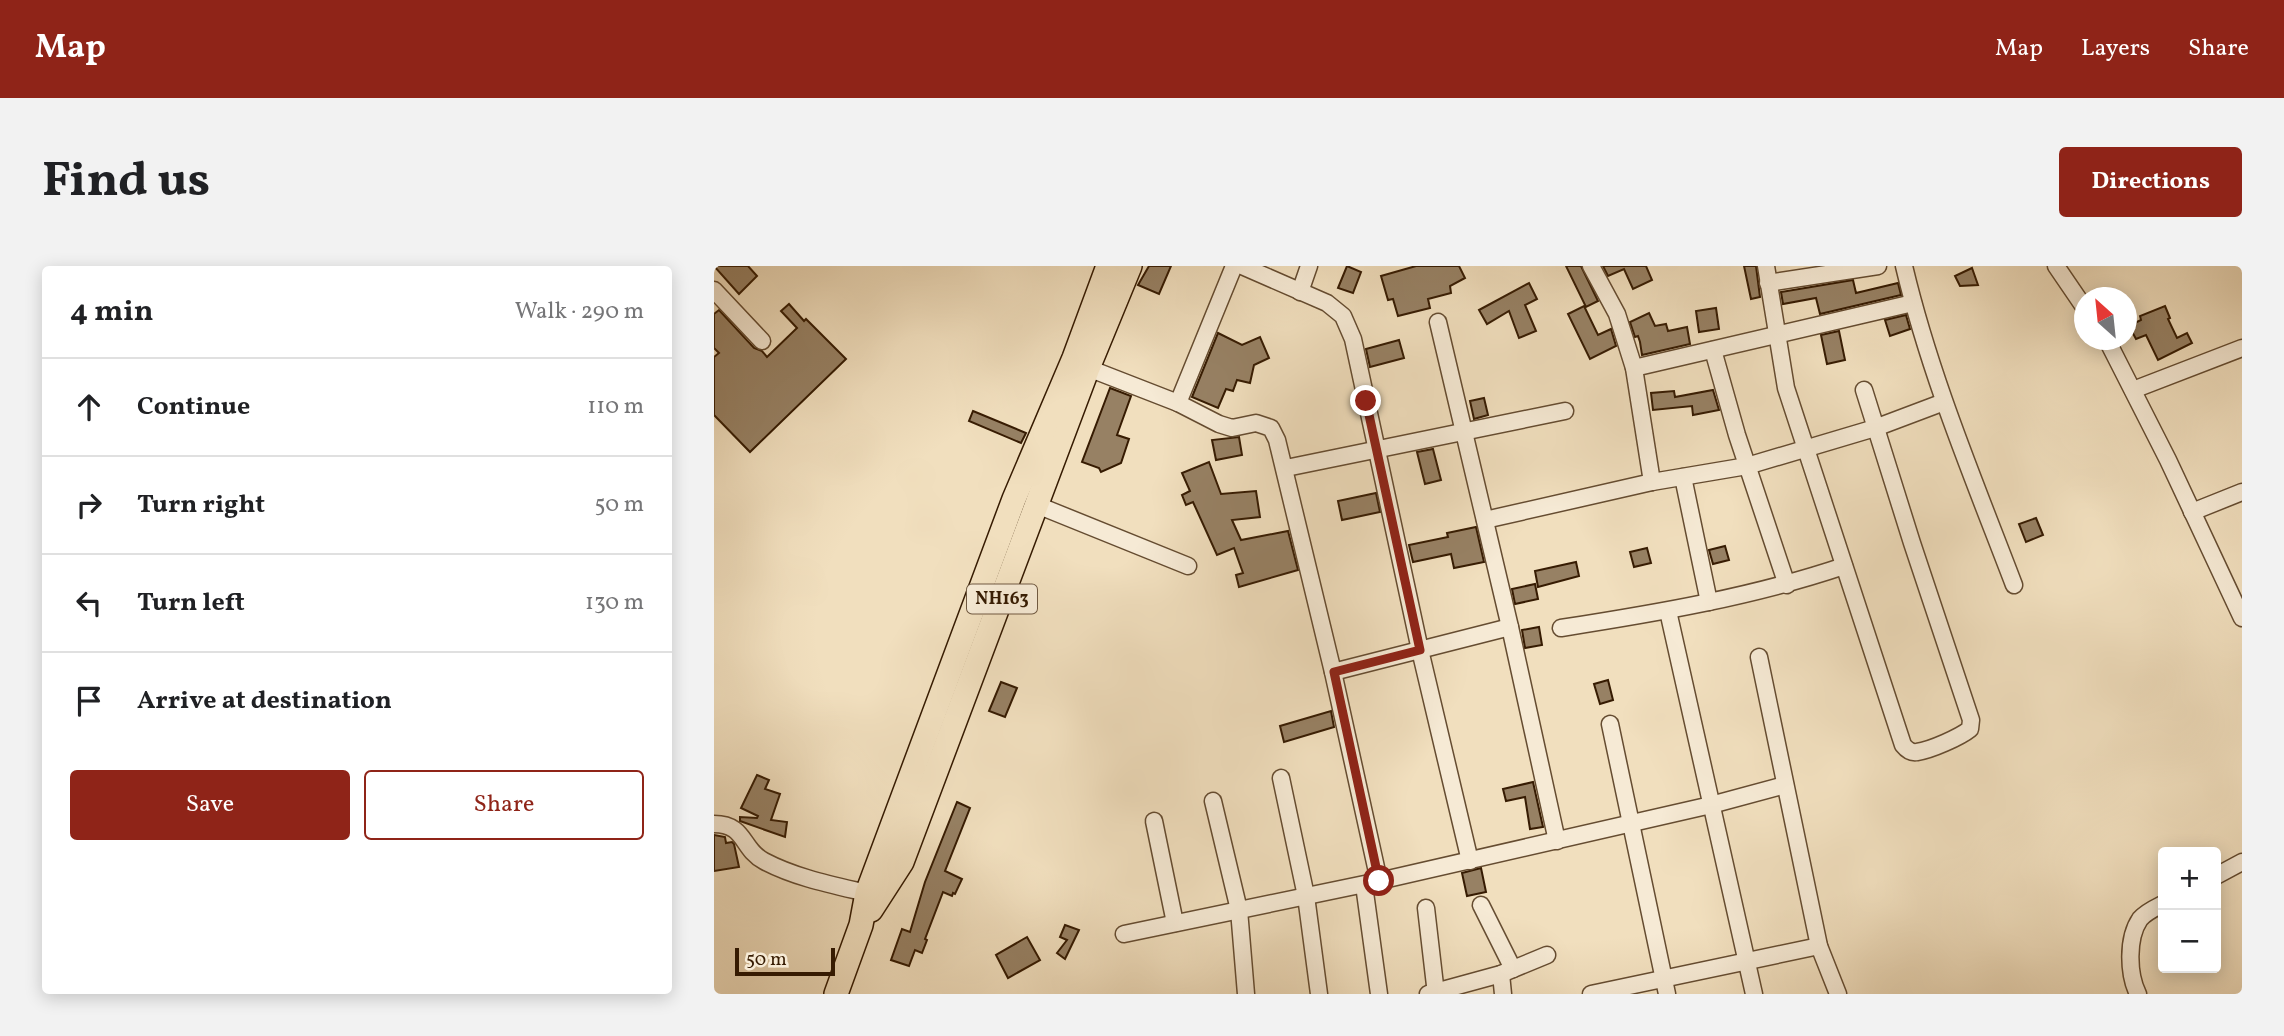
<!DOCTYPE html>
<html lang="en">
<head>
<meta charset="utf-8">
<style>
  body { margin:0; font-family:Vollkorn,serif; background:#f2f2f2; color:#202124 }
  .controls { position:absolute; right:21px; bottom:21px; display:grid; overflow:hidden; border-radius:7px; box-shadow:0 4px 18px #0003 }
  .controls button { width:63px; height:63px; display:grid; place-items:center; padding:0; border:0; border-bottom:2px solid #e0e0e0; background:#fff; color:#202124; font:35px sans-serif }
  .compass { position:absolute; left:1360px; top:21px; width:63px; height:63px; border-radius:50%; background:#fff; box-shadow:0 4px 18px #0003; rotate:333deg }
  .scale { position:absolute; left:21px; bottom:18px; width:100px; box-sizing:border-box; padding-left:7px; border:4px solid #361b02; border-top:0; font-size:19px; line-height:24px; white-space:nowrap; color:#361b02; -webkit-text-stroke:5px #f6ead5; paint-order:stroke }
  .stop { position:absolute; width:21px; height:21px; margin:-16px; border:5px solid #8f2418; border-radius:50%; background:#fff }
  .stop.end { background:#8f2418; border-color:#fff; box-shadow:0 2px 7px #0008 }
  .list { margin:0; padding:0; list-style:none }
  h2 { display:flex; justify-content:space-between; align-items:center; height:91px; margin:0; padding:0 28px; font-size:30px }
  h2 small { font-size:23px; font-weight:400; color:#757577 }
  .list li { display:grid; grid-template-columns:46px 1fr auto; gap:21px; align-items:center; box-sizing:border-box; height:98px; padding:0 28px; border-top:2px solid #e0e0e0 }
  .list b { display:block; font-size:26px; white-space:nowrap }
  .list em { font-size:23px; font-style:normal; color:#757577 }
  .actions { display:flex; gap:14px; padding:21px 28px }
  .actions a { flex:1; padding:16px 0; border:2px solid #8f2418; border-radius:7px; text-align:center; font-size:24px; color:#8f2418 }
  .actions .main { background:#8f2418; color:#fff }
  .icon { flex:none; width:38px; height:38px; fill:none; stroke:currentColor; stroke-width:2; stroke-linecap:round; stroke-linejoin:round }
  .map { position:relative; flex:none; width:1528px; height:728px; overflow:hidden; border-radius:7px }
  header { display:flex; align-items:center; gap:42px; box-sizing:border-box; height:98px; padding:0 35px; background:#8f2418; color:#fff }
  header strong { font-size:33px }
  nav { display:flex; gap:38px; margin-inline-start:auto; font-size:24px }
  .intro { display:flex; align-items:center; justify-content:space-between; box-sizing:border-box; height:168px; padding:0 42px }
  h1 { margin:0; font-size:49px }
  .button { padding:18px 32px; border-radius:7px; background:#8f2418; color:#fff; font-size:24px; font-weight:700 }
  main { display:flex; gap:42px; padding:0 42px }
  aside { flex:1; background:#fff; border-radius:7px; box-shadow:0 4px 18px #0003 }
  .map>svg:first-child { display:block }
  .building { fill:#978164; stroke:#361b02; stroke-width:2 }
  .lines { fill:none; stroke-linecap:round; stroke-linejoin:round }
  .minor-casing { stroke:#654c31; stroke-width:19 }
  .highway-casing { stroke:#361b02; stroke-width:26 }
  .minor { stroke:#f6ead5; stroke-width:16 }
  .highway { stroke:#f1dfbe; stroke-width:23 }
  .route { stroke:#8f2418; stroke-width:9 }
  .labels { text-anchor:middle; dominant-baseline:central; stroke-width:5; stroke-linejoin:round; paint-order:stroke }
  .shield { fill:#f6ead5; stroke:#705941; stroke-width:2 }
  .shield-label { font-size:18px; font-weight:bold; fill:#361b02 }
</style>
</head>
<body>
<header>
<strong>Map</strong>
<nav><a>Map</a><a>Layers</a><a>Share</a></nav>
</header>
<div class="intro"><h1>Find us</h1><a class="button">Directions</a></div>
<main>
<aside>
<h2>4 min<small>Walk · 290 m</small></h2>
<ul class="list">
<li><svg class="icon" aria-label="ahead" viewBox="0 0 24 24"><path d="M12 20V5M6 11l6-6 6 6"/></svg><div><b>Continue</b></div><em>110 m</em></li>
<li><svg class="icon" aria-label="right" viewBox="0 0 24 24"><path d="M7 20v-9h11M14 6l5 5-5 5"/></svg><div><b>Turn right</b></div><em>50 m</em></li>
<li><svg class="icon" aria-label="left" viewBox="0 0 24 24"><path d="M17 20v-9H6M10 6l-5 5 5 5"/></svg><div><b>Turn left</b></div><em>130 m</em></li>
<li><svg class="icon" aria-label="arrive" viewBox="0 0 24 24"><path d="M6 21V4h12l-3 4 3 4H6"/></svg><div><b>Arrive at destination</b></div></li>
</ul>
<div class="actions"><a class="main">Save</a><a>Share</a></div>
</aside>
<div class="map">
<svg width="1528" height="728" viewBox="0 0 1528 728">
  <rect width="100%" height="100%" fill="#f1dfbe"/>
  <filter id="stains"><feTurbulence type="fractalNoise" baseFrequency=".00286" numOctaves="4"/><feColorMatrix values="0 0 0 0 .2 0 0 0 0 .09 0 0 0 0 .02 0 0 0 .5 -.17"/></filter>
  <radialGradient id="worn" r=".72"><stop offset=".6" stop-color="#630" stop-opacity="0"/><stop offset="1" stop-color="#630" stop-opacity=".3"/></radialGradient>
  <g class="building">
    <path d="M0 0H34L43 10 25 28Z"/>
    <path d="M435 0H457L445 28 424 19Z"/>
    <path d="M633 0 647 6 639 27 624 22Z"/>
    <path d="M702 0H745L751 12 736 20 737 27 714 33 716 42 684 50 679 33 674 34 667 10Z"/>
    <path d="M852 0H867L884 35 872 41Z"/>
    <path d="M889 0H932L938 14 919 23 910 3 894 10Z"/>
    <path d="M1030 0H1042L1046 31 1037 33Z"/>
    <path d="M1258 2 1264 19 1246 20 1241 10Z"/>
    <path d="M1139 14 1142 27 1184 17 1187 29 1106 48 1102 32 1069 38 1067 26Z"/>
    <path d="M815 17 823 33 811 39 822 65 805 72 795 45 773 58 765 44Z"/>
    <path d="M75 38 90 55 92 53 132 93 36 186 0 149V91L5 87 0 82V48L5 44 40 82 48 85 53 91 83 62 67 45Z"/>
    <path d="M870 40 884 69 897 63 902 80 876 93 854 48Z"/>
    <path d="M1451 40 1456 52 1454 53 1463 72 1473 67 1478 77 1444 94 1432 69 1422 73 1415 60 1427 54 1426 50Z"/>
    <path d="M1002 42 1005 63 985 66 982 45Z"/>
    <path d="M935 47 941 60 952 58 954 65 973 61 976 78 928 89 926 76 924 70 921 71 916 56Z"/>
    <path d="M1192 49 1196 63 1176 70 1171 54Z"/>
    <path d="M1125 65 1131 94 1113 98 1107 69Z"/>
    <path d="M504 67 528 79 546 71 555 92 540 99 536 117 523 114 519 125 512 123 504 142 478 131Z"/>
    <path d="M685 74 690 92 656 101 652 83Z"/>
    <path d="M396 122 417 130 403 169 415 173 407 197 387 206 385 202 368 196Z"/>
    <path d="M999 124 1005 144 979 149 978 140 939 144 937 127 960 125 961 131Z"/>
    <path d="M770 132 774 149 760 153 756 135Z"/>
    <path d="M259 145 312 167 307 177 255 155Z"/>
    <path d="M525 171 528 189 502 194 498 174Z"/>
    <path d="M719 183 727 214 711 218 703 186Z"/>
    <path d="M495 196 507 228 542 225 546 251 518 254 527 274 574 265 584 304 525 321 522 309 529 307 520 282 503 289 479 236 472 239 468 229 476 225 468 207Z"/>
    <path d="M662 227 666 246 628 254 624 235Z"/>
    <path d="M1322 252 1329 269 1312 276 1305 258Z"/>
    <path d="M762 261 770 296 740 302 737 288 699 296 695 279 734 271 733 267Z"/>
    <path d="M1011 280 1015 294 999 298 995 284Z"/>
    <path d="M933 282 937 297 920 301 916 286Z"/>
    <path d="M862 296 865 310 824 321 821 305Z"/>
    <path d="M821 318 824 333 801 338 798 323Z"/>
    <path d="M825 361 828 379 811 382 808 364Z"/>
    <path d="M894 414 899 434 886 438 880 418Z"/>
    <path d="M287 416 303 422 291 451 275 445Z"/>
    <path d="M617 445 620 461 570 476 566 460Z"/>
    <path d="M43 509 55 514 51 523 66 528 57 554 73 556 71 571 26 555V551L43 552 44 550 27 542Z"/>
    <path d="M819 516 829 561 816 563 811 531 792 535 789 523Z"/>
    <path d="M243 536 256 542 231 605 248 613 241 628 239 627 238 630 229 626 211 673 213 674 208 687 201 684 195 700 177 694 188 663 196 666 211 616Z"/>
    <path d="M0 569 11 571 12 577 18 576 20 578 25 601 0 605Z"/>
    <path d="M767 602 772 626 753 630 748 607Z"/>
    <path d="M351 659 365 664 351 693 343 687 353 674 346 671Z"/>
    <path d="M313 671 326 694 294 712 282 689Z"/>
  </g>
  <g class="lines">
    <g class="minor-casing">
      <g id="minor">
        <path d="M528 0 613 37 629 50 639 73 706 384 756 595"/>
        <path d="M877 0 903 48 920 102 938 216"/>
        <path d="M1052 0 1072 122 1189 479C1193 484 1197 487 1203 486 1217 484 1246 471 1256 463L1257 454 1198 277 1150 124"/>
        <path d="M1190 0C1216 110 1260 214 1300 319"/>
        <path d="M1342 0 1370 41"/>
        <path d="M1054 17 1164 0"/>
        <path d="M0 24 48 75"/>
        <path d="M586 26 595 0"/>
        <path d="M724 56 796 361 843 575"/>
        <path d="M1393 74 1454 194 1528 352"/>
        <path d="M999 84 1023 169 1073 319"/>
        <path d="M374 102 464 137 505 158 518 162 542 157 557 162 563 174 619 406 665 615"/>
        <path d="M920 102 1199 37"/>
        <path d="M1419 124 1528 82"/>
        <path d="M464 137 520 0"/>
        <path d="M572 202 851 145"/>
        <path d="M969 211 995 336"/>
        <path d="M323 239 474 300"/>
        <path d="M1478 246 1528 226"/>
        <path d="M771 254 938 216 1033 200 1161 162 1230 136"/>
        <path d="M954 345 1040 728"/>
        <path d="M847 362C943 347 1038 331 1130 300"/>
        <path d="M1045 391 1105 680 1124 728"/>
        <path d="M619 406 796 361"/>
        <path d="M896 458 953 728"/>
        <path d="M567 512 592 630 605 728"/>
        <path d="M499 535 525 644 532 728"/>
        <path d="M440 555 461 657"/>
        <path d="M0 558C32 558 27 583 50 595 84 613 124 620 161 629"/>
        <path d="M1502 610 1528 596"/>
        <path d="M650 619 665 728"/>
        <path d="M767 639 799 703"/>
        <path d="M712 642 722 728"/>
        <path d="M410 668 665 615 997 539 1071 519"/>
        <path d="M787 708 789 728"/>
        <path d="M714 728 787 708 833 689"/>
        <path d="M877 728 1105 680"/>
        <path d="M1424 728C1414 708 1413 672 1426 653 1432 646 1441 642 1449 638"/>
      </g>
    </g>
    <g class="highway-casing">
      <g id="highway">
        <path d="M157 644 188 596 374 102 416 0"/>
        <path d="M122 728 147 659 153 627 300 233 360 92 394 0"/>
      </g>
    </g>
    <use href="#minor" class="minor"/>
    <use href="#highway" class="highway"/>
  </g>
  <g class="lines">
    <path class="route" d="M652 135 706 384 620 406 665 615"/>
  </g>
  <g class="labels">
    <rect class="shield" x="253" y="318.5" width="70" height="29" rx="5"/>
    <g class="shield-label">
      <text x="288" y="333">NH163</text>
    </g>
  </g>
  <rect width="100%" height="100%" filter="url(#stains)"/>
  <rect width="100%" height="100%" fill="url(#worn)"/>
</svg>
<div class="controls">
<button>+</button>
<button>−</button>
</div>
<svg class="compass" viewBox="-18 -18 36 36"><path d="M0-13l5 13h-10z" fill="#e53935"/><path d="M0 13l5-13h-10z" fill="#757577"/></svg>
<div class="scale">50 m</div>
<div class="stop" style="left:665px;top:615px"></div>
<div class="stop end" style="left:652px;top:135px"></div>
</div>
</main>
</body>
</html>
